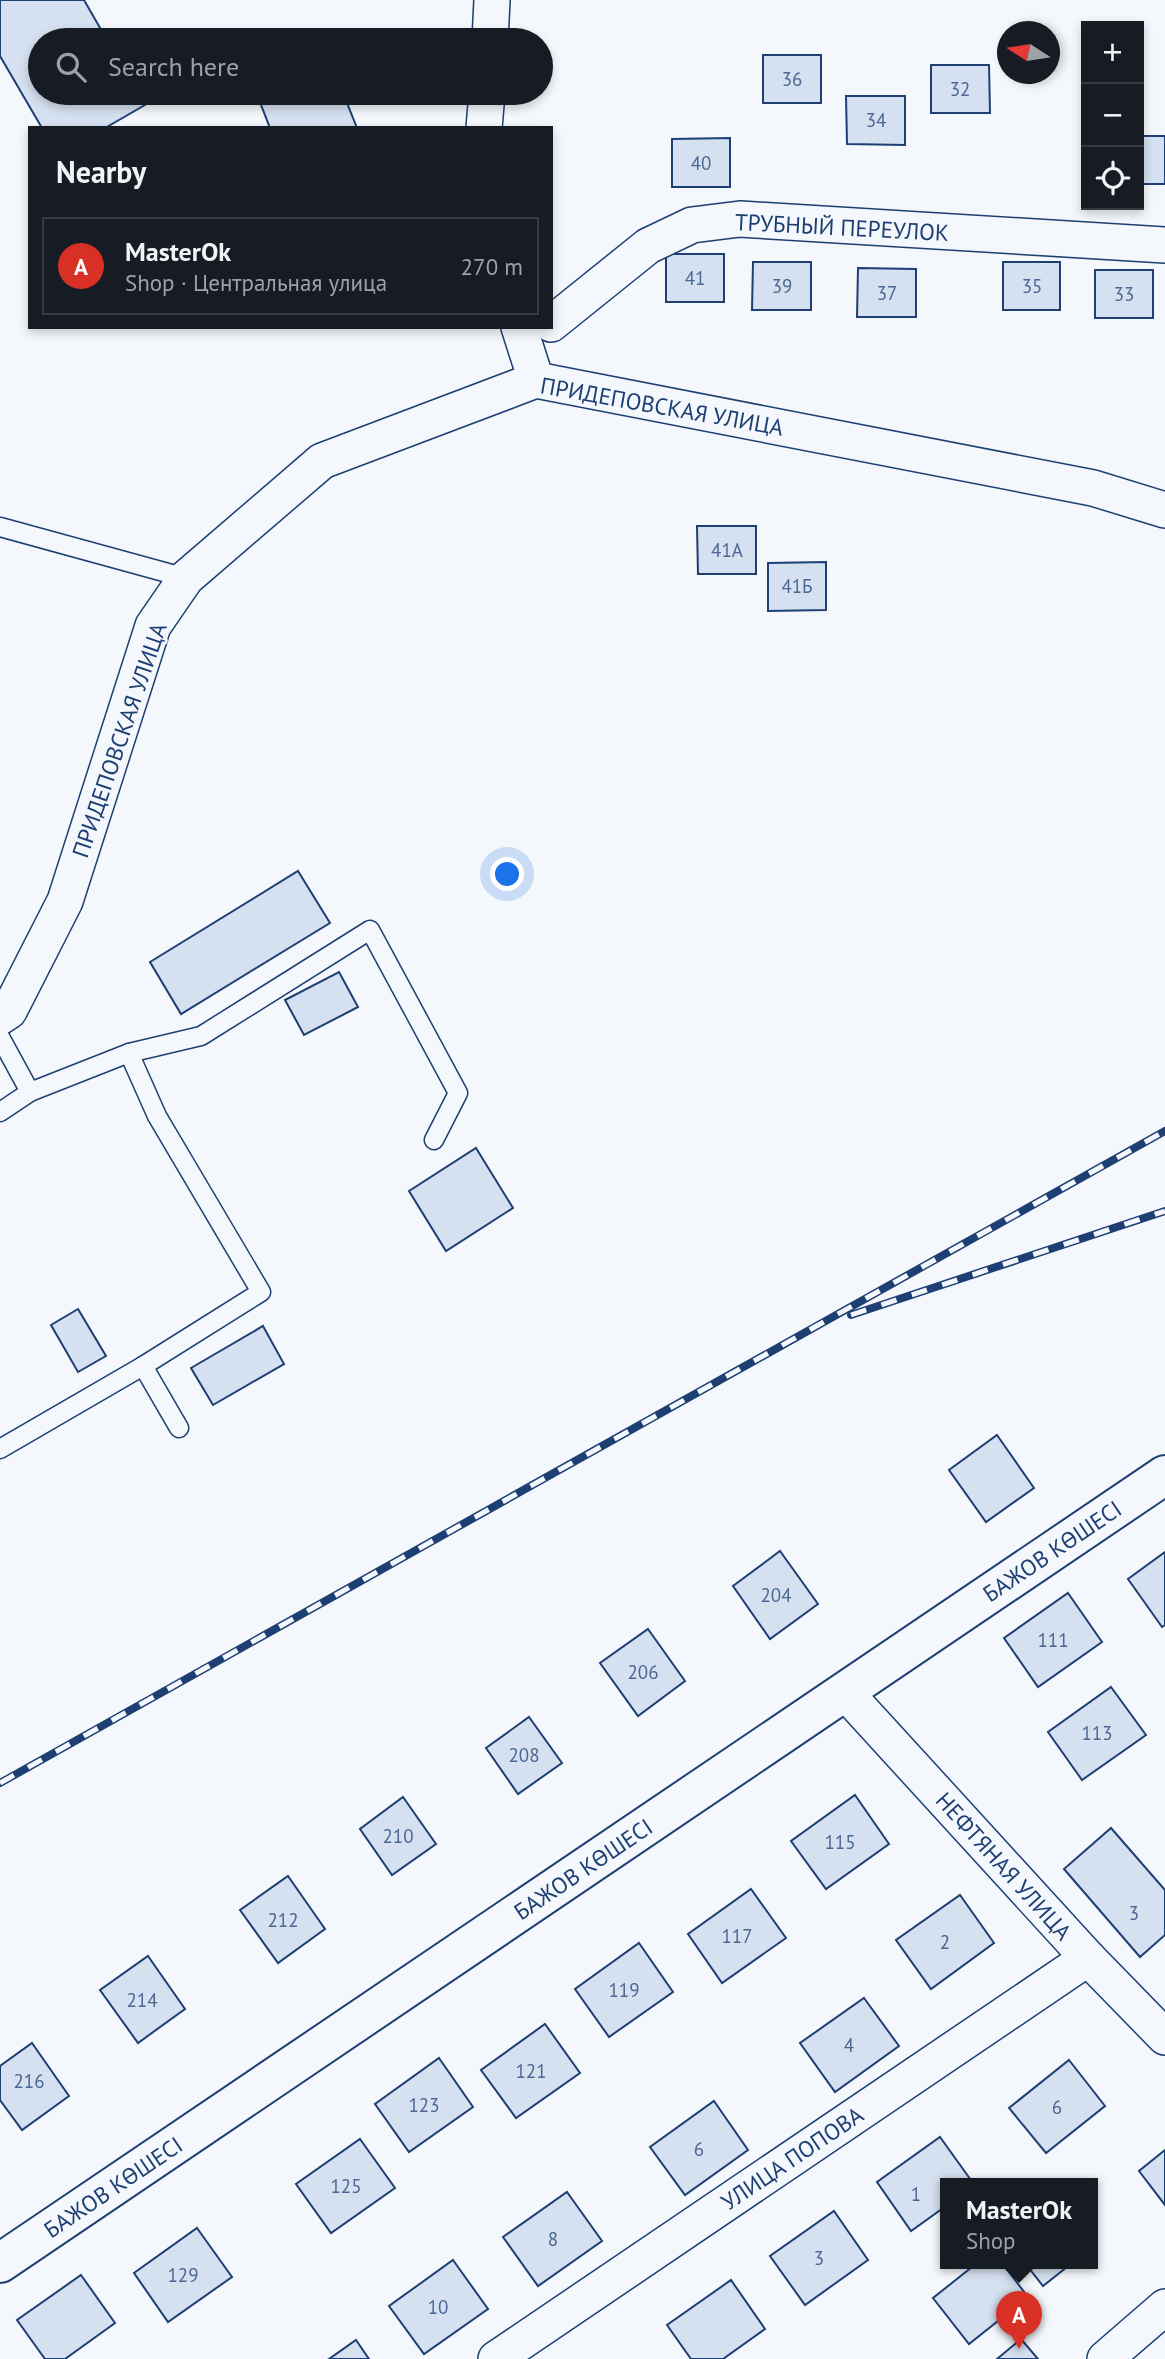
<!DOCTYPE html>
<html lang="en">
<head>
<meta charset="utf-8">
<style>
  body { margin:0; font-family:"PT Sans",sans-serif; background:#242831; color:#f1f3f6 }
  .controls { position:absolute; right:21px; top:21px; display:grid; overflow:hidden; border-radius:0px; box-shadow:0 4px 10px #0003 }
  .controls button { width:63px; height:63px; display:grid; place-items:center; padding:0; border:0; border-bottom:2px solid #363941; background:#171b24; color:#f1f3f6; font:35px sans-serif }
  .compass { position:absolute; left:997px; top:21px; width:63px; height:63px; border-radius:50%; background:#171b24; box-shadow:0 4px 10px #0003; rotate:282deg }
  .you { position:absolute; left:508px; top:875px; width:24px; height:24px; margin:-18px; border:5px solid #fff; border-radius:50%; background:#1a73e8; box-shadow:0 0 0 10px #1a73e833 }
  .badge { display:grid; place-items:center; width:46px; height:46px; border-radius:50%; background:#d93025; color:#fff; font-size:23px; font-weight:700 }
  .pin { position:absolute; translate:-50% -58px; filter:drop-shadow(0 2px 4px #0008) }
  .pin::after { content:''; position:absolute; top:37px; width:24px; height:21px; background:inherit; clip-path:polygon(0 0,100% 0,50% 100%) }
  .popup { position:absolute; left:940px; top:2178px; width:158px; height:91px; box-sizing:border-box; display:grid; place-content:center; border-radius:0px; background:#171b24; filter:drop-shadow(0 2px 5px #0005); font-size:23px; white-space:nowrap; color:#9ea1a6 }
  .popup b { font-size:26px; color:#f1f3f6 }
  .popup::after { content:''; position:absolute; left:50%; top:100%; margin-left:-14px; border:14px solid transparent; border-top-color:#171b24 }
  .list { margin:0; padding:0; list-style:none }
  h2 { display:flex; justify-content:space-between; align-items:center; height:91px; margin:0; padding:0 28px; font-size:30px }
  h2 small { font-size:23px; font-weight:400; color:#9ea1a6 }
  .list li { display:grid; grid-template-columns:46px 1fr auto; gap:21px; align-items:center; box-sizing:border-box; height:98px; margin:0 14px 14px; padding:0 14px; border:2px solid #363941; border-radius:0px }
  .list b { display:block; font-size:26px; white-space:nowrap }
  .list p { margin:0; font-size:23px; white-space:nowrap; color:#9ea1a6 }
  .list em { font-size:23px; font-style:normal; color:#9ea1a6 }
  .icon { flex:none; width:38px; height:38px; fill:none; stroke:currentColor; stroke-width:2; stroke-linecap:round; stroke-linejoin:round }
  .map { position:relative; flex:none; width:1165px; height:2359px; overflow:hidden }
  .search { position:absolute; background:#171b24; box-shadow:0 4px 10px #0003; left:28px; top:28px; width:525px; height:77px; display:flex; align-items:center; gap:18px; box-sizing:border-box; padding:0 24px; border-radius:38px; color:#9ea1a6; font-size:26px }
  .panel { position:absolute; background:#171b24; box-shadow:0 4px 10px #0003; left:28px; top:126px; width:525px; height:203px; border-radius:0px }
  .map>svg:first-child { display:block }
  .building { fill:#d5e0f0; stroke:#1d3f73; stroke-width:2 }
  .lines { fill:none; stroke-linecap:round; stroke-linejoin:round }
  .lane-casing { stroke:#1d3f73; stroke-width:21 }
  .street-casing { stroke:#1d3f73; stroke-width:38 }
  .primary-casing { stroke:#1d3f73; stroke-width:42 }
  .lane { stroke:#f4f7fb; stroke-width:18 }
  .street { stroke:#f4f7fb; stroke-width:35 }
  .primary { stroke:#f4f7fb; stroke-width:38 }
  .rail-casing { stroke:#1d3f73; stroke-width:8 }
  .rail { stroke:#f4f7fb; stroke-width:5; stroke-dasharray:16; stroke-linecap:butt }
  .labels { text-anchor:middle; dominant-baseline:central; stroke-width:5; stroke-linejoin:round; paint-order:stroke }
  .number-label { font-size:19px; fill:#4b6792 }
  .street-label { font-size:23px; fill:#1d3f73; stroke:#f4f7fb }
</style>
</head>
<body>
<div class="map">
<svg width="1165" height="2359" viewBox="0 0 1165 2359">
  <rect width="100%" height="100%" fill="#f4f7fb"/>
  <g class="building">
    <path d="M0 0H84L107 40H40V93H138L145 105 105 128H42L0 56Z"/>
    <rect x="763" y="55" width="58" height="48"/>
    <path d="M931 65H989L990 113H931Z"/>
    <path d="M268 93H343L357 128H270L258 97Z"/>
    <path d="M846 96H905V145L847 144Z"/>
    <rect x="1139" y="136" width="26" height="48"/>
    <path d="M730 138V187H672V139Z"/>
    <rect x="666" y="254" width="58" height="48"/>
    <path d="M753 262H811V310H752Z"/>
    <rect x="1003" y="262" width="57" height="48"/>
    <path d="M858 268 916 269V317H857Z"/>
    <rect x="1095" y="270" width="58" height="48"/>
    <path d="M697 526H756V574H698Z"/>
    <path d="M826 562V610L768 611V563Z"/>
    <path d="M298 871 330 923 181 1014 150 962Z"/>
    <path d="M339 972 358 1007 304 1035 285 1000Z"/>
    <path d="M476 1148 513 1208 446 1251 409 1191Z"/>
    <path d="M78 1309 106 1356 78 1372 51 1325Z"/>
    <path d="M263 1326 284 1364 213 1405 191 1368Z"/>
    <path d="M997 1435 1034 1488 986 1522 949 1470Z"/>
    <path d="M780 1551 818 1604 770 1639 733 1586Z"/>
    <path d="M1165 1552V1625L1162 1627 1128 1579Z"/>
    <path d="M1068 1593 1102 1642 1038 1687 1004 1638Z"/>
    <path d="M648 1629 685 1681 638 1716 600 1663Z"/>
    <path d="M1111 1687 1146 1735 1082 1780 1048 1732Z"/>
    <path d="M529 1717 562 1763 518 1794 486 1748Z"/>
    <path d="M855 1795 889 1844 826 1889 791 1841Z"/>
    <path d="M403 1797 436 1844 392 1875 360 1829Z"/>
    <path d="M1111 1828 1165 1890V1935L1140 1957 1064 1869Z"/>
    <path d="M288 1876 325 1929 278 1963 240 1910Z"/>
    <path d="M751 1889 786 1938 722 1983 688 1934Z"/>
    <path d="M960 1895 994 1943 931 1989 896 1940Z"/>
    <path d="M639 1943 673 1992 609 2037 575 1989Z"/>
    <path d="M148 1956 185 2009 138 2043 100 1990Z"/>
    <path d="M864 1998 899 2046 835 2092 800 2043Z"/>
    <path d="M545 2024 580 2073 516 2118 481 2070Z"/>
    <path d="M32 2043 69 2096 22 2130 0 2100V2066Z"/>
    <path d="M439 2058 473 2107 409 2152 375 2104Z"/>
    <path d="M1069 2060 1105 2106 1046 2153 1009 2108Z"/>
    <path d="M714 2101 748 2150 685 2195 650 2147Z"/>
    <path d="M940 2137 973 2183H946V2206L911 2231 877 2182Z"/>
    <path d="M360 2139 395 2188 331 2233 296 2184Z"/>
    <path d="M1165 2150V2205L1139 2171Z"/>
    <path d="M567 2192 602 2241 538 2286 503 2237Z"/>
    <path d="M834 2211 868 2260 805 2305 770 2256Z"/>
    <path d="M197 2228 232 2277 168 2322 134 2273Z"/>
    <path d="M453 2260 488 2309 424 2354 389 2306Z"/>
    <path d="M977 2263H1002L1028 2297 969 2344 933 2298Z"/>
    <path d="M1025 2263H1072L1043 2286Z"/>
    <path d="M81 2275 115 2323 65 2359H45L17 2320Z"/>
    <path d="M731 2280 765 2329 723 2359H691L667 2325Z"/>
    <path d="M1021 2339 1038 2359H997Z"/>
    <path d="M356 2340 369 2359H329Z"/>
  </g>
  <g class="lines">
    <g class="lane-casing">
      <g id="lane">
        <path d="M0 527 186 578"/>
        <path d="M0 1037 30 1092 129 1053 201 1036 370 930 458 1093 434 1140"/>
        <path d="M129 1053 157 1116 261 1292 143 1366 179 1428"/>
        <path d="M0 1112 30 1092"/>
        <path d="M0 1449 143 1366"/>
      </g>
    </g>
    <g class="street-casing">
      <g id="street">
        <path d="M490 40 492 0"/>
        <path d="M484 128 487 93"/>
        <path d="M551 324 648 246 692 225 740 219 1165 245"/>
        <path d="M519 327 536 380"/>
        <path d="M0 1017 9 1011 65 901 153 626 186 578 322 461 536 380 1093 488 1165 510"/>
        <path d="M845 1692 1088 1958 1165 2037"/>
        <path d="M496 2359 1088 1958"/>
        <path d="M1105 2359 1165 2307"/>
      </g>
    </g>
    <g class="primary-casing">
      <path id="primary" d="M0 2263 1165 1475"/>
    </g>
    <use href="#lane" class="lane"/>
    <use href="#street" class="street"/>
    <use href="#primary" class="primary"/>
    <g class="rail-casing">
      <g id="rail">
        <path d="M851 1315 1165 1211"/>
        <path d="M0 1783 1165 1131"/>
      </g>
    </g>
    <use href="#rail" class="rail"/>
  </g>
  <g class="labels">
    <g class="number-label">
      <text x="792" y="79">36</text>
      <text x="960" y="89">32</text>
      <text x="876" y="120">34</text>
      <text x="701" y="163">40</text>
      <text x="695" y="278">41</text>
      <text x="782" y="286">39</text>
      <text x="1032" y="286">35</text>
      <text x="887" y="293">37</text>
      <text x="1124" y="294">33</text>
      <text x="727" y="550">41А</text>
      <text x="797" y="586">41Б</text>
      <text x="776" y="1595">204</text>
      <text x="1053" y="1640">111</text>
      <text x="643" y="1672">206</text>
      <text x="1097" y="1733">113</text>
      <text x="524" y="1755">208</text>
      <text x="398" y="1836">210</text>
      <text x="840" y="1842">115</text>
      <text x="1134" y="1913">3</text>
      <text x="283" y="1920">212</text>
      <text x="737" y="1936">117</text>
      <text x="945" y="1942">2</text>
      <text x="624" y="1990">119</text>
      <text x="142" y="2000">214</text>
      <text x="849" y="2045">4</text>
      <text x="531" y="2071">121</text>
      <text x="29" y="2081">216</text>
      <text x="424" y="2105">123</text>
      <text x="1057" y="2107">6</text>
      <text x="699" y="2149">6</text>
      <text x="346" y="2186">125</text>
      <text x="916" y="2194">1</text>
      <text x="553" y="2239">8</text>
      <text x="819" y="2258">3</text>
      <text x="183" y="2275">129</text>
      <text x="438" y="2307">10</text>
    </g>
    <g class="street-label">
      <text transform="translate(842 227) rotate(3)">ТРУБНЫЙ ПЕРЕУЛОК</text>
      <text transform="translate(662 406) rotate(10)">ПРИДЕПОВСКАЯ УЛИЦА</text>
      <text transform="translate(119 740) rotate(-71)">ПРИДЕПОВСКАЯ УЛИЦА</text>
      <text transform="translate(1052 1551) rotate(-34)">БАЖОВ КӨШЕСІ</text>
      <text transform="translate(1004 1866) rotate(48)">НЕФТЯНАЯ УЛИЦА</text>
      <text transform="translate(583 1869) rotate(-34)">БАЖОВ КӨШЕСІ</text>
      <text transform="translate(792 2158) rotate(-34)">УЛИЦА ПОПОВА</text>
      <text transform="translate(113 2187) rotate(-34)">БАЖОВ КӨШЕСІ</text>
    </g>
  </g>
</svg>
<div class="controls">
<button>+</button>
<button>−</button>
<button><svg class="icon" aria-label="locate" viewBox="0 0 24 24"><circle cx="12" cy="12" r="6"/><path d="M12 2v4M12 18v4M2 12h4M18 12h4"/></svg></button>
</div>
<svg class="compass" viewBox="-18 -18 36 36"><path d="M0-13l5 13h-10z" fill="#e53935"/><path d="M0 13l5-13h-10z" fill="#9ea1a6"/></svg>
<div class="you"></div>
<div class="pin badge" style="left:1019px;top:2349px">A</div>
<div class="popup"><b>MasterOk</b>Shop</div>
<div class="search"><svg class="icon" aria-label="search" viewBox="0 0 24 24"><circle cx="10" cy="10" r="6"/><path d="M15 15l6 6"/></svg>Search here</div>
<section class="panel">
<h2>Nearby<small></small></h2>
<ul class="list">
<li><span class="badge">A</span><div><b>MasterOk</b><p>Shop · Центральная улица</p></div><em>270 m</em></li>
</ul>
</section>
</div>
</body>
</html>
